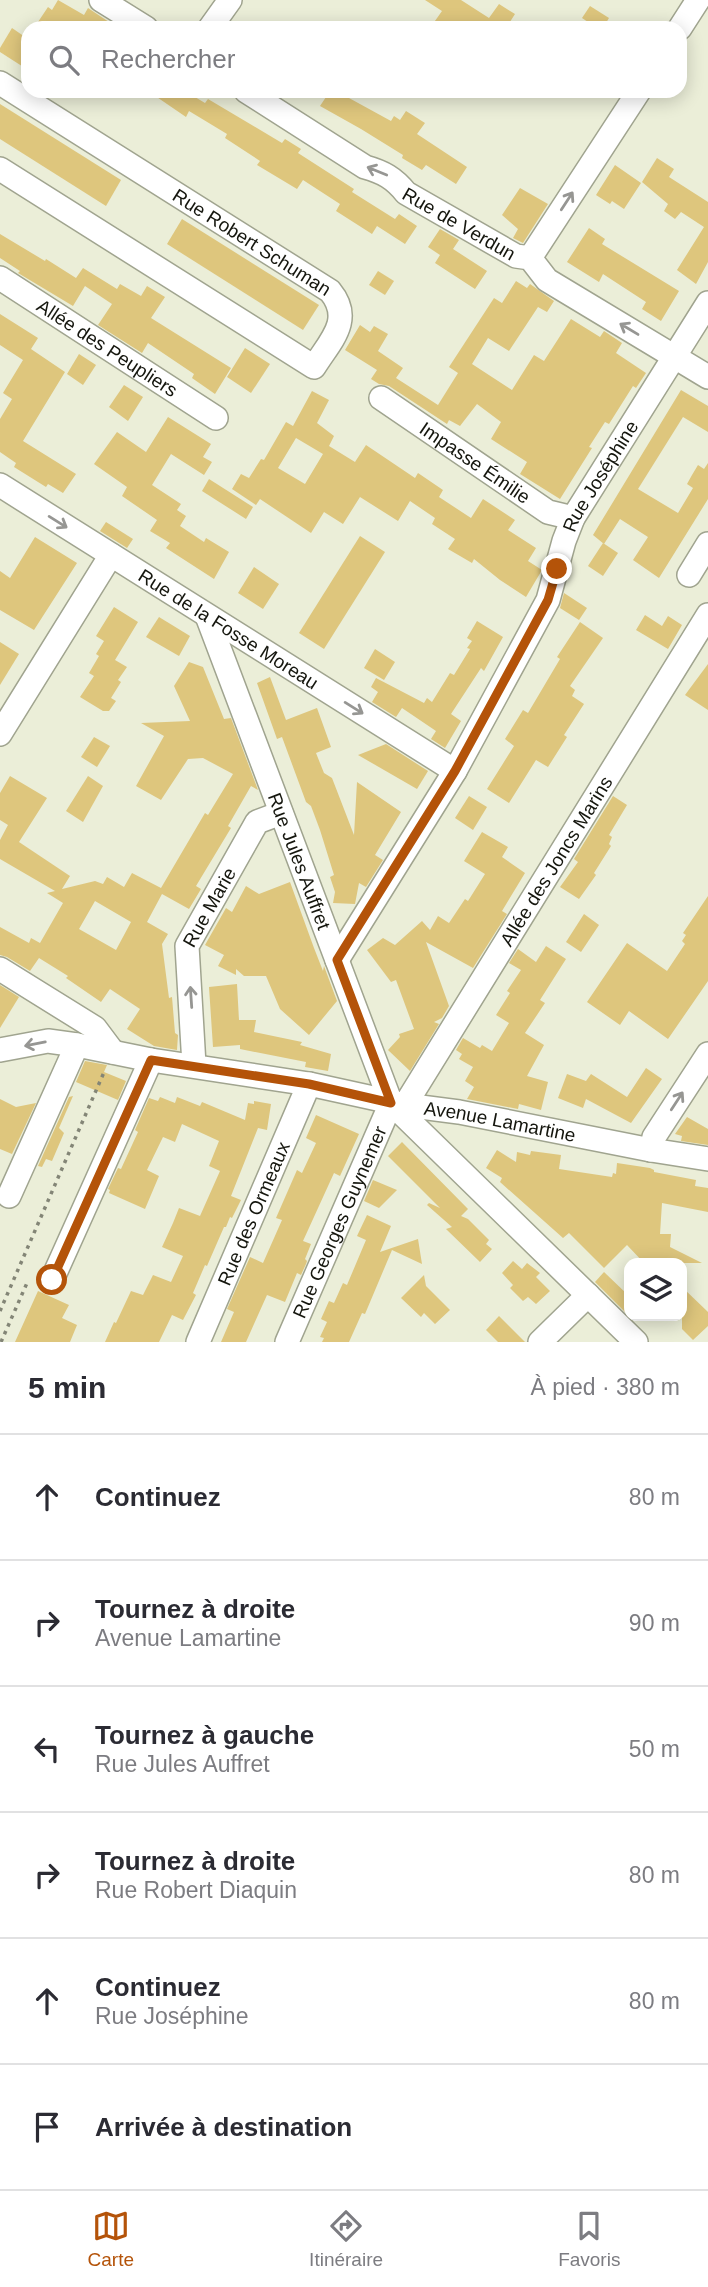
<!DOCTYPE html>
<html lang="fr">
<head>
<meta charset="utf-8">
<style>
  body { margin:0; font-family:Arial,sans-serif; background:#f2f2f3; color:#2b2b33 }
  .controls { position:absolute; right:21px; bottom:21px; display:grid; overflow:hidden; border-radius:14px; box-shadow:0 4px 18px #0003 }
  .controls button { width:63px; height:63px; display:grid; place-items:center; padding:0; border:0; border-bottom:2px solid #e1e1e2; background:#fff; color:#2b2b33; font:35px sans-serif }
  .stop { position:absolute; width:21px; height:21px; margin:-16px; border:5px solid #b45309; border-radius:50%; background:#fff }
  .stop.end { background:#b45309; border-color:#fff; box-shadow:0 2px 7px #0008 }
  .list { margin:0; padding:0; list-style:none }
  h2 { display:flex; justify-content:space-between; align-items:center; height:91px; margin:0; padding:0 28px; font-size:30px }
  h2 small { font-size:23px; font-weight:400; color:#7c7c81 }
  .list li { display:grid; grid-template-columns:46px 1fr auto; gap:21px; align-items:center; box-sizing:border-box; height:126px; padding:0 28px; border-top:2px solid #e1e1e2 }
  .list b { display:block; font-size:26px; white-space:nowrap }
  .list p { margin:0; font-size:23px; white-space:nowrap; color:#7c7c81 }
  .list em { font-size:23px; font-style:normal; color:#7c7c81 }
  .icon { flex:none; width:38px; height:38px; fill:none; stroke:currentColor; stroke-width:2; stroke-linecap:round; stroke-linejoin:round }
  .map { position:relative; flex:none; width:708px; height:1342px; overflow:hidden }
  .search { position:absolute; background:#fff; box-shadow:0 4px 18px #0003; left:21px; right:21px; top:21px; height:77px; display:flex; align-items:center; gap:18px; box-sizing:border-box; padding:0 24px; border-radius:21px; color:#7c7c81; font-size:26px }
  .sheet { height:847px; background:#fff }
  nav { display:flex; justify-content:space-around; align-items:center; box-sizing:border-box; height:98px; border-top:2px solid #e1e1e2; background:#fff; font-size:19px; color:#7c7c81 }
  nav a { display:grid; justify-items:center; gap:4px }
  nav .on { color:#b45309 }
  .map>svg:first-child { display:block }
  .building { fill:#dec67d; fill-rule:evenodd }
  .lines { fill:none; stroke-linecap:round; stroke-linejoin:round }
  .minor-casing { stroke:#a0a48f; stroke-width:26 }
  .path { stroke:#838576; stroke-width:3.5; stroke-dasharray:3.5 5; stroke-linecap:butt }
  .minor { stroke:#fff; stroke-width:23 }
  .oneway { stroke:#969693 }
  .route { stroke:#b45309; stroke-width:9 }
  .labels { text-anchor:middle; dominant-baseline:central; stroke-width:7; stroke-linejoin:round; paint-order:stroke }
  .street-label { font-size:19px; fill:#15160e; stroke:#fff }
</style>
</head>
<body>
<div class="map">
<svg width="708" height="1342" viewBox="0 0 708 1342">
  <rect width="100%" height="100%" fill="#ebeed8"/>
  <g class="building">
    <path d="M58 0 84 15 88 8 118 28H34L48 7 52 10Z"/>
    <path d="M425 0H461L489 18 499 4 515 14 506 28H430L442 11Z"/>
    <path d="M590 6 609 18 603 28H597L582 18Z"/>
    <path d="M12 28 28 39V70L0 52V48Z"/>
    <path d="M148 91H185L205 103 208 99 282 143 285 139 301 149 298 153 354 189 352 192 395 219 399 214 417 226 405 244 377 226 372 234 336 211 340 204 303 180 297 189 257 165 260 161 225 138 227 134 189 111 186 117Z"/>
    <path d="M330 91H354L349 98 391 121 394 116 400 120 406 111 425 123 417 134 467 167 456 184 426 165 422 170 402 158 403 155 361 129 320 106Z"/>
    <path d="M0 104 121 180 106 206 0 139Z"/>
    <path d="M657 158 674 169 669 177 708 202V262L696 284 677 270 704 227 681 212 675 219 664 211 668 204 642 182Z"/>
    <path d="M615 165 641 183 624 209 612 201 610 204 596 195Z"/>
    <path d="M520 188 548 204 523 243 513 238 518 229 502 215Z"/>
    <path d="M182 219 319 305 303 330 167 244Z"/>
    <path d="M589 228 605 239 602 244 679 291 661 321 642 309 646 302 603 274 599 282 567 262Z"/>
    <path d="M440 229 459 240 453 249 487 271 475 289 435 263 440 255 428 247Z"/>
    <path d="M0 234 45 261 46 259 76 278 83 268 117 289 120 284 141 296 147 286 165 297 151 318 231 368 215 394 192 378 194 374 148 343 142 353 98 325 112 304 85 286 73 306 18 273 20 271 0 258Z"/>
    <path d="M378 271 394 281 385 295 369 285Z"/>
    <path d="M516 281 527 288 530 284 554 301 547 312 538 307 509 351 488 338 472 364 512 390 534 355 544 361 571 319 600 337 604 331 622 343 616 353 646 373 636 388 633 386 609 424 605 422 589 447 592 448 560 499 520 474 527 462 491 439 501 422 477 404 460 426 449 420 447 424 389 386 379 384 371 379 377 370 345 350 360 325 370 332 374 326 388 334 378 351 403 368 396 378 438 405 458 373 449 367 494 298 502 303Z"/>
    <path d="M0 314 38 338 31 349 65 372 23 441 76 474 63 493 48 484 46 487 14 467 16 463 0 452V419L12 399 3 393 23 360 0 345Z"/>
    <path d="M245 348 270 364 251 393 227 377Z"/>
    <path d="M79 354 96 365 83 385 67 374Z"/>
    <path d="M124 385 143 397 128 421 109 407Z"/>
    <path d="M681 390 708 406V432L683 417 638 489 678 513 693 488 687 484 692 475 698 465 704 469 708 463V499L659 578 633 560 648 537 620 519 604 544 593 535Z"/>
    <path d="M312 391 329 400 317 423 334 436 329 446 355 462 366 445 415 478 418 473 443 490 439 497 471 518 483 499 515 520 508 530 536 548 528 561 542 570 526 597 500 580 474 559 472 563 448 549 455 539 432 524 435 518 410 501 398 521 360 497 343 524 324 512 311 533 260 499 256 505 232 489 241 474 249 478 261 459 264 460 286 422 293 426ZM296 438 323 454 305 484 278 468Z"/>
    <path d="M168 417 211 444 203 457 212 462 204 475 171 454 152 485 181 504 177 510 186 516 180 526 204 542 206 538 229 552 214 579 166 548 170 543 150 531 157 520 122 496 127 487 94 464 117 432 146 452Z"/>
    <path d="M209 479 253 507 246 519 202 491Z"/>
    <path d="M106 522 133 539 127 548 100 531Z"/>
    <path d="M360 536 385 552 324 649 299 633Z"/>
    <path d="M35 537 77 563 34 630 0 610V571L10 578Z"/>
    <path d="M603 543 618 553 603 576 588 566Z"/>
    <path d="M254 567 279 584 263 609 238 593Z"/>
    <path d="M564 593 587 608 579 620 560 608Z"/>
    <path d="M114 607 138 622 115 660 127 667 118 680 121 682 111 698 116 701 109 711H103L80 697 94 676 89 673 99 656 96 654 104 641 96 636Z"/>
    <path d="M645 615 662 626 668 616 682 625 668 649 636 630Z"/>
    <path d="M159 617 190 636 179 656 146 637Z"/>
    <path d="M477 621 503 637 484 671 481 668 451 714 461 721 445 748 431 739 436 731 402 708 396 717 372 702 378 692 371 687 376 678 424 703 427 698 432 702 450 673 454 675 470 649 467 648 472 641 467 638Z"/>
    <path d="M580 622 603 638 570 686 575 690 572 696 584 704 564 735 567 737 548 767 536 760 509 803 487 789 514 746 505 739 523 710 528 713 560 659 557 657Z"/>
    <path d="M0 642 19 654 0 685Z"/>
    <path d="M375 649 395 662 384 680 364 668Z"/>
    <path d="M189 662 203 667 224 719 231 718 258 790 251 786 228 826 231 828 196 886 201 889 189 909 162 894 147 922 168 934 162 944 169 998 172 997 175 1033 178 1035 177 1050 154 1046 127 1029 140 1009 110 989 101 1002 66 978 68 976 39 958 30 971 7 957 0 955V927L29 943 31 938 40 943 63 903 47 893 55 891 0 859V840L8 825 0 820V793L10 776 47 798 19 842 70 876 62 889 95 881 103 884 107 877 124 887 132 873 161 888 205 813 208 815 233 774 203 758 188 759 161 800 136 786 164 736 141 723 190 721 174 686ZM95 901 131 922 116 950 79 929Z"/>
    <path d="M708 664V710L685 695Z"/>
    <path d="M270 677 286 720 317 708 331 747 316 753 324 773 332 778 354 835 357 782 401 812 375 855 383 860 366 887 359 883 355 904 333 903 335 892 330 877 334 875 320 830 311 806 306 802 282 737 277 739 257 683Z"/>
    <path d="M94 737 110 746 97 767 81 757Z"/>
    <path d="M386 744 428 771 417 789 358 755Z"/>
    <path d="M88 776 103 786 83 822 66 811Z"/>
    <path d="M469 796 487 807 473 830 455 818Z"/>
    <path d="M613 796 627 805 609 835 612 837 609 844 611 846 594 873 596 875 579 899 560 887 578 862 574 859Z"/>
    <path d="M482 832 508 847 502 857 525 873 502 911 507 914 473 968 426 942 449 1006 442 1018 434 1022 439 1024 410 1071 388 1050 400 1037 399 1034 414 1029 396 980 391 982 367 950 383 938 395 945 422 921 430 930 438 916 449 923 465 899 468 901 485 874 464 861Z"/>
    <path d="M290 882 314 948 323 971 324 966 337 1001 309 1035 280 1009 266 976H244L236 969V975L218 966 224 955 205 945 226 908 232 912 246 886 259 894Z"/>
    <path d="M708 896V981L668 1039 629 1011 620 1025 587 1002 627 943 667 971 685 944 682 941 686 935 683 933Z"/>
    <path d="M584 914 599 925 581 952 566 942Z"/>
    <path d="M546 946 566 959 540 1000 545 1003 525 1033 544 1045 527 1076 548 1082 541 1110 519 1104 518 1109 467 1099 474 1087 465 1081 473 1067 459 1059 462 1054 456 1050 463 1038 480 1048 482 1045 492 1051 509 1023 496 1015 510 993 507 991 521 970 509 963 518 949 536 962Z"/>
    <path d="M237 984 239 1020H256L254 1032 302 1042 300 1045 331 1054 328 1071 305 1067 306 1062 240 1049V1045L213 1047 209 987Z"/>
    <path d="M0 985 19 997 0 1028Z"/>
    <path d="M85 1061 107 1065 104 1072 126 1081 118 1100 76 1082Z"/>
    <path d="M646 1068 662 1079 631 1123 586 1099 583 1108 558 1098 567 1074 586 1081 591 1074 627 1097Z"/>
    <path d="M73 1096 59 1128 64 1133 52 1161 46 1159 42 1167 38 1166 69 1097Z"/>
    <path d="M160 1097 175 1103 177 1097 200 1106 202 1102 245 1120 248 1103 254 1104V1101L271 1104 267 1130 258 1128 231 1196 241 1200 232 1218 230 1217 226 1227H224L207 1266 205 1265 193 1293 196 1295 183 1320 172 1315 159 1342H105L114 1322 116 1323 131 1291 143 1295 153 1275 171 1282 183 1256 162 1247 173 1223 179 1208 200 1216 220 1171 209 1166 219 1141 182 1124 175 1142 163 1137 147 1170 159 1176 145 1209 109 1193 110 1190 108 1189 118 1168 121 1169 138 1132 135 1130 149 1098 158 1101Z"/>
    <path d="M0 1099 16 1107 36 1103 12 1154 0 1149Z"/>
    <path d="M316 1115 359 1134 340 1176 334 1173 303 1241 311 1244 305 1259 307 1261 306 1264 301 1275 297 1273 285 1302 267 1295 246 1342H221L234 1312 227 1309 250 1257 263 1263 282 1220 276 1218 297 1170 302 1173 316 1143 306 1138Z"/>
    <path d="M687 1117 708 1129V1145L681 1141 682 1136 675 1134Z"/>
    <path d="M402 1142 468 1209 461 1216 468 1219 489 1240 486 1244 492 1249 480 1262 446 1229 452 1227 427 1205 429 1203 440 1208 388 1156Z"/>
    <path d="M497 1150 516 1162 517 1152 530 1155 531 1151 561 1155 559 1169 612 1177 613 1173 616 1174 617 1163 650 1168 654 1170V1172L696 1180 695 1186 708 1188V1212L662 1203 660 1234H671L670 1247 702 1263H644L627 1245 604 1268 569 1233 563 1238 500 1182 502 1178 486 1168Z"/>
    <path d="M373 1180 397 1190 379 1208 364 1201Z"/>
    <path d="M367 1215 391 1226 380 1252 418 1239 422 1264 392 1250 365 1314 362 1313 349 1342H322L324 1338 320 1337 327 1322 321 1319 329 1301 334 1303 343 1283 347 1285 366 1240 357 1236Z"/>
    <path d="M513 1261 522 1269 527 1263 540 1273 536 1277 550 1291 536 1304 528 1297 523 1301 510 1288 513 1285 502 1273Z"/>
    <path d="M604 1272 629 1296V1316L595 1282Z"/>
    <path d="M424 1275 426 1286 450 1310 435 1324 424 1313 421 1317 401 1298Z"/>
    <path d="M682 1287 708 1312V1326L693 1340 682 1329Z"/>
    <path d="M38 1291 69 1305 62 1318 77 1325 70 1342H15Z"/>
    <path d="M499 1316 525 1342H498L486 1330Z"/>
  </g>
  <g class="lines">
    <g class="minor-casing">
      <g id="minor">
        <path d="M101 0 146 28"/>
        <path d="M210 28 230 0"/>
        <path d="M680 28 698 0"/>
        <path id="s1" d="M0 83 330 291C354 320 330 341 314 367L0 169"/>
        <path id="s2" d="M246 91 365 167C383 172 394 178 406 193L516 256 530 258 547 280 708 377"/>
        <path d="M530 258 639 91"/>
        <path id="s3" d="M0 278 216 418"/>
        <path id="s4" d="M381 398 548 512 573 518"/>
        <path id="s5" d="M0 485 455 771"/>
        <path d="M689 575 708 544"/>
        <path id="s6" d="M207 616 391 1103 636 1342"/>
        <path d="M0 734 111 555"/>
        <path id="s7" d="M337 960 455 771 548 600 564 541 573 518 708 303"/>
        <path d="M0 969 95 1028 113 1052"/>
        <path id="s8" d="M0 1050 48 1041 77 1045 151 1060 309 1084 405 1105 459 1112 651 1150 708 1159"/>
        <path id="s9" d="M194 1065 187 946 257 822 281 813"/>
        <path id="s10" d="M405 1105 708 615"/>
        <path d="M651 1150 654 1137 708 1054"/>
        <path d="M9 1196 77 1045"/>
        <path d="M52 1280 151 1060"/>
        <path id="s11" d="M198 1342 309 1084"/>
        <path id="s12" d="M287 1342 391 1103"/>
        <path d="M540 1342 588 1295"/>
      </g>
    </g>
    <g class="path">
      <path d="M0 1311 105 1070"/>
      <path d="M1 1342 27 1283"/>
    </g>
    <use href="#minor" class="minor"/>
  </g>
  <defs><path id="oneway-shaft" d="M-6 0H5M1.5-3L5.5 0L1.5 3" fill="none" stroke-width="1.6" stroke-linecap="round" stroke-linejoin="round" transform="scale(1.75)"/></defs>
  <g class="oneway">
    <use href="#oneway-shaft" transform="translate(377 171) rotate(-158)"/>
    <use href="#oneway-shaft" transform="translate(567 201) rotate(-57)"/>
    <use href="#oneway-shaft" transform="translate(629 329) rotate(-149)"/>
    <use href="#oneway-shaft" transform="translate(58 522) rotate(32)"/>
    <use href="#oneway-shaft" transform="translate(354 708) rotate(32)"/>
    <use href="#oneway-shaft" transform="translate(191 997) rotate(-94)"/>
    <use href="#oneway-shaft" transform="translate(35 1044) rotate(169)"/>
    <use href="#oneway-shaft" transform="translate(677 1101) rotate(-57)"/>
  </g>
  <g class="lines">
    <path class="route" d="M52 1280 151 1060 309 1084 391 1103 337 960 455 771 548 600 557 569"/>
  </g>
  <g class="labels">
    <g class="street-label">
      <text stroke="none"><textPath href="#s2" startOffset="252">Rue de Verdun</textPath></text>
      <text stroke="none"><textPath href="#s1" startOffset="298">Rue Robert Schuman</textPath></text>
      <text stroke="none"><textPath href="#s3" startOffset="128">Allée des Peupliers</textPath></text>
      <text stroke="none"><textPath href="#s4" startOffset="114">Impasse Émilie</textPath></text>
      <text stroke="none"><textPath href="#s7" startOffset="553">Rue Joséphine</textPath></text>
      <text stroke="none"><textPath href="#s5" startOffset="270">Rue de la Fosse Moreau</textPath></text>
      <text stroke="none"><textPath href="#s10" startOffset="287">Allée des Joncs Marins</textPath></text>
      <text stroke="none"><textPath href="#s6" startOffset="262">Rue Jules Auffret</textPath></text>
      <text stroke="none"><textPath href="#s9" startOffset="164">Rue Marie</textPath></text>
      <text stroke="none"><textPath href="#s8" startOffset="508">Avenue Lamartine</textPath></text>
      <text stroke="none"><textPath href="#s11" startOffset="140">Rue des Ormeaux</textPath></text>
      <text stroke="none"><textPath href="#s12" startOffset="131">Rue Georges Guynemer</textPath></text>
    </g>
  </g>
</svg>
<div class="controls">
<button><svg class="icon" aria-label="layers" viewBox="0 0 24 24"><path d="M12 4l9 5-9 5-9-5zM3 14l9 5 9-5"/></svg></button>
</div>
<div class="stop" style="left:52px;top:1280px"></div>
<div class="stop end" style="left:557px;top:569px"></div>
<div class="search"><svg class="icon" aria-label="search" viewBox="0 0 24 24"><circle cx="10" cy="10" r="6"/><path d="M15 15l6 6"/></svg>Rechercher</div>
</div>
<section class="sheet">
<h2>5 min<small>À pied · 380 m</small></h2>
<ul class="list">
<li><svg class="icon" aria-label="ahead" viewBox="0 0 24 24"><path d="M12 20V5M6 11l6-6 6 6"/></svg><div><b>Continuez</b></div><em>80 m</em></li>
<li><svg class="icon" aria-label="right" viewBox="0 0 24 24"><path d="M7 20v-9h11M14 6l5 5-5 5"/></svg><div><b>Tournez à droite</b><p>Avenue Lamartine</p></div><em>90 m</em></li>
<li><svg class="icon" aria-label="left" viewBox="0 0 24 24"><path d="M17 20v-9H6M10 6l-5 5 5 5"/></svg><div><b>Tournez à gauche</b><p>Rue Jules Auffret</p></div><em>50 m</em></li>
<li><svg class="icon" aria-label="right" viewBox="0 0 24 24"><path d="M7 20v-9h11M14 6l5 5-5 5"/></svg><div><b>Tournez à droite</b><p>Rue Robert Diaquin</p></div><em>80 m</em></li>
<li><svg class="icon" aria-label="ahead" viewBox="0 0 24 24"><path d="M12 20V5M6 11l6-6 6 6"/></svg><div><b>Continuez</b><p>Rue Joséphine</p></div><em>80 m</em></li>
<li><svg class="icon" aria-label="arrive" viewBox="0 0 24 24"><path d="M6 21V4h12l-3 4 3 4H6"/></svg><div><b>Arrivée à destination</b></div></li>
</ul>
</section>
<nav>
<a class="on"><svg class="icon" aria-label="map" viewBox="0 0 24 24"><path d="M3 6l6-2 6 2 6-2v14l-6 2-6-2-6 2zM9 4v14M15 6v14"/></svg>Carte</a>
<a><svg class="icon" aria-label="directions" viewBox="0 0 24 24"><path d="M12 3l9 9-9 9-9-9zM9 14v-3h6M13 9l2 2-2 2"/></svg>Itinéraire</a>
<a><svg class="icon" aria-label="saved" viewBox="0 0 24 24"><path d="M7 4h10v16l-5-4-5 4z"/></svg>Favoris</a>
</nav>
</body>
</html>
